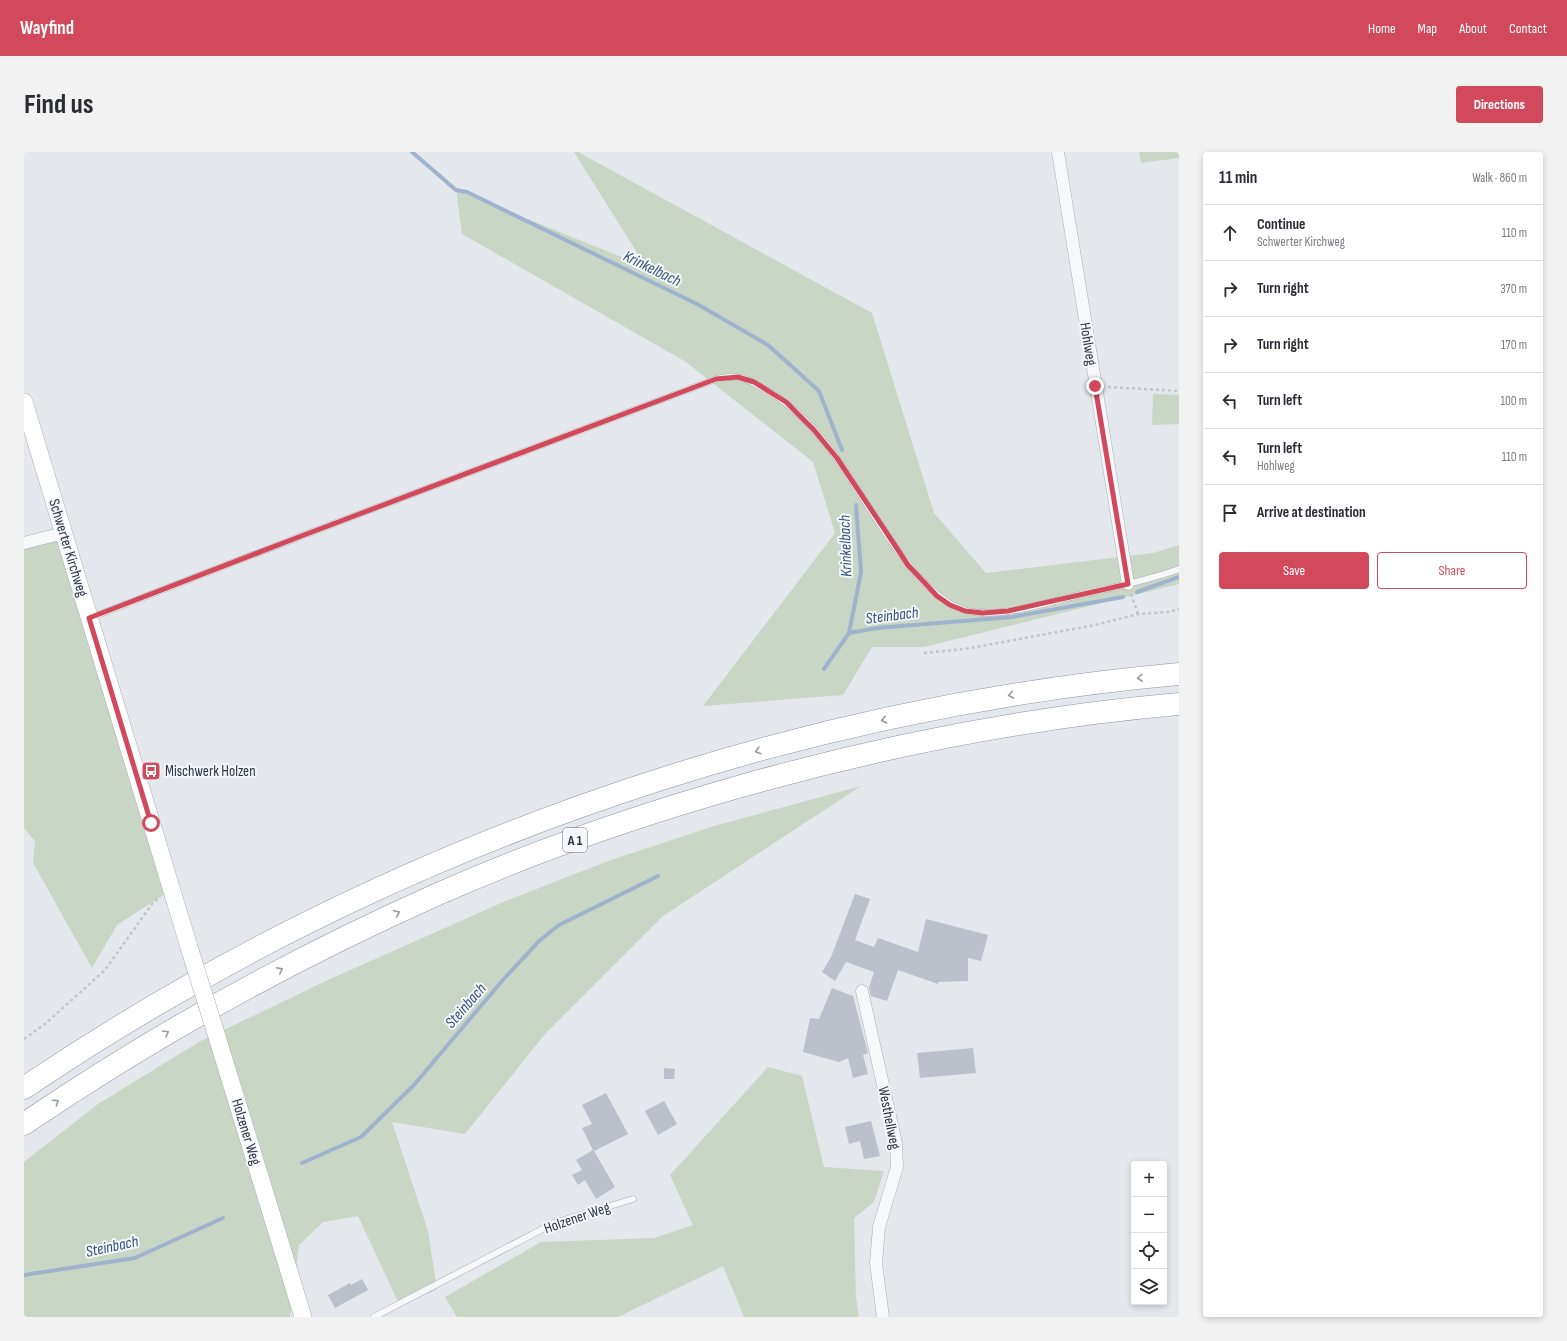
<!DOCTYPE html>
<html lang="en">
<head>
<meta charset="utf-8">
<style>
  body { margin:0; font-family:"Sofia Sans Condensed",sans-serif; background:#f2f2f3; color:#2b2b33 }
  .controls { position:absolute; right:12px; bottom:12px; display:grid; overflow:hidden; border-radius:4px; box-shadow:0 2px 6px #0003 }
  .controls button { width:36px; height:36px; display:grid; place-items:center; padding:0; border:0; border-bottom:1px solid #e1e1e2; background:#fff; color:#2b2b33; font:20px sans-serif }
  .stop { position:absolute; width:12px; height:12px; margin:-9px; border:3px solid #d1495b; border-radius:50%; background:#fff }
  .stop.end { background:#d1495b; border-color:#fff; box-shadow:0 1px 4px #0008 }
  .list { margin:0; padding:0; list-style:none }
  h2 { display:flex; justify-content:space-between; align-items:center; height:52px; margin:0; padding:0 16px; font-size:17px }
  h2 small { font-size:13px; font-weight:400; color:#7c7c81 }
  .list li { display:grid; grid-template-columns:26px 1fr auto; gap:12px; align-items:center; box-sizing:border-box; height:56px; padding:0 16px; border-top:1px solid #e1e1e2 }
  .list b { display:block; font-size:15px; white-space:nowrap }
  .list p { margin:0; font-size:13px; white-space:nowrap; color:#7c7c81 }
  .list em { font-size:13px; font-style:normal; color:#7c7c81 }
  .actions { display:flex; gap:8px; padding:12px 16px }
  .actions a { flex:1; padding:9px 0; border:1px solid #d1495b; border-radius:4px; text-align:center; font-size:14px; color:#d1495b }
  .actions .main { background:#d1495b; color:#fff }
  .icon { flex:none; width:22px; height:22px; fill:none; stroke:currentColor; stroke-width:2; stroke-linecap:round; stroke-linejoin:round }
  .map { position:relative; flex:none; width:1155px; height:1165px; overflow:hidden; border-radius:4px }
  header { display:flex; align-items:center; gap:24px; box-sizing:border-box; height:56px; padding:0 20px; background:#d1495b; color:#fff }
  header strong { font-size:19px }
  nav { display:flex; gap:22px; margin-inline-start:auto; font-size:14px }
  .intro { display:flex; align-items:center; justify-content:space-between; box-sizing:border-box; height:96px; padding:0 24px }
  h1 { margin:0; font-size:28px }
  .button { padding:10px 18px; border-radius:4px; background:#d1495b; color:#fff; font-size:14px; font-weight:700 }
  main { display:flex; gap:24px; padding:0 24px }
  aside { flex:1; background:#fff; border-radius:4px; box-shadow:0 2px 6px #0003 }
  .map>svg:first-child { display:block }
  .green { fill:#c9d6c5 }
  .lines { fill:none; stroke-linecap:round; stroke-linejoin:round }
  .stream { stroke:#9fb4cc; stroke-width:4 }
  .building { fill:#bbc0ca }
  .lane-casing { stroke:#a9aeb7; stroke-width:7 }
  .street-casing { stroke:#a9aeb7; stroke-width:13 }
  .secondary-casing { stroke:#a9aeb7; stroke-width:18 }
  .highway-casing { stroke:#8b94a3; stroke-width:23 }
  .path { stroke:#c2c5cb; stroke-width:2.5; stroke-dasharray:3 3; stroke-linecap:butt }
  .lane { stroke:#f7f8fa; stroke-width:6 }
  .street { stroke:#f7f8fa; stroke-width:12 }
  .secondary { stroke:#fff; stroke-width:17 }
  .highway { stroke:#fff; stroke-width:22 }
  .secondary-bridge-casing { stroke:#a9aeb7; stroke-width:18; stroke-linecap:butt }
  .secondary-bridge { stroke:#fff; stroke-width:17 }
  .oneway { stroke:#959aa2 }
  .route { stroke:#d1495b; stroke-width:5 }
  .labels { text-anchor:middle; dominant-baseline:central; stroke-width:4; stroke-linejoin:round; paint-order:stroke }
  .shield { fill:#f4f6f9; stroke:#676e7b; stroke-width:1 }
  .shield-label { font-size:14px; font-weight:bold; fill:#2b3445 }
  .street-label { font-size:15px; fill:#2b3445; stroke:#f4f6f9 }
  .poi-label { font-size:15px; fill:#2b3445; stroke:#f4f6f9; text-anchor:start }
  .water-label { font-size:16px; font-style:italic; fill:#34527a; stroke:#f4f6f9 }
</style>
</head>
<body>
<header>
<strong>Wayfind</strong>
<nav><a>Home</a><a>Map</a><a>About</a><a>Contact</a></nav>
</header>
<div class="intro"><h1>Find us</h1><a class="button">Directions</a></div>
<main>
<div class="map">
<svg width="1155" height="1165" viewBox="0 0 1155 1165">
  <rect width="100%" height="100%" fill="#e4e7ec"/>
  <g class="green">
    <path d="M550 0H554L848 161 910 361 962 421 1129 401 1155 393V432L900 495H848L819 543 679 554 811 381 789 310 662 210 438 82 432 38 622 115Z"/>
    <path d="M1115 0H1155V6L1117 11Z"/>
    <path d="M1129 242 1155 243V272L1128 273Z"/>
    <path d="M40 381 147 738 93 773 68 816 9 711 11 689 0 676V391Z"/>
    <path d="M837 634 639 764 521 882 441 982 368 970 404 1079 413 1137 376 1154 334 1064 299 1070 275 1093 266 1165H0V1010L74 952 175 890 306 827 477 751 584 709 690 674Z"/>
    <path d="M744 915 778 924 800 1015 860 1019 850 1050 830 1066 832 1145 835 1165H720L699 1114 594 1165H433L421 1145 517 1090 630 1086 669 1073 646 1023Z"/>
  </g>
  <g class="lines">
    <g class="stream">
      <path d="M388 0 432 38 443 40 673 152 744 193 795 239 818 298"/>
      <path d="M1113 440 1155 425"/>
      <path d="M825 481 837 420 832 353"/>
      <path d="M800 517 825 481 853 476 988 465 1099 445"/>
      <path d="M278 1011 337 985 389 934 478 829 515 789 535 773 634 724"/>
      <path d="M0 1123 111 1106 199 1066"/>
    </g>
  </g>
  <g class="building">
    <path d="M831 742 846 747 831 788 850 795 854 786 894 800 902 767 964 783 957 809 944 806V829L914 830V832L874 818 863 849 847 844 845 836 850 820 822 810 811 829 798 820 807 805Z"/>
    <path d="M808 836 829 844 844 901 839 903 844 922 829 926 824 906 815 910 779 900 786 866 795 867Z"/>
    <path d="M949 896 952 921 896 926 893 901Z"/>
    <path d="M640 916 651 917 650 927H640Z"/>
    <path d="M582 941 604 982 570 999 591 1035 572 1047 561 1028 554 1033 548 1023 558 1018 552 1008 569 998 558 976 568 972 558 953Z"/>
    <path d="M640 949 653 972 634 983 621 959Z"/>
    <path d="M847 969 856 1004 840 1007 836 989 825 992 821 975Z"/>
    <path d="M338 1127 344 1138 311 1156 304 1143 326 1131 327 1133Z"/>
  </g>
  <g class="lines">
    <g class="lane-casing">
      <g id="lane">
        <path d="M66 466 280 383 692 227C699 226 707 224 713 225 725 226 736 235 746 240 773 257 794 280 812 305 843 347 890 443 940 458 971 468 1024 450 1055 443 1089 435 1123 429 1155 417"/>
        <path d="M350 1165 530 1071 609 1047"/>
      </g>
    </g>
    <g class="street-casing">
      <g id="street">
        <path d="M1034 0 1104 432"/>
        <path d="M0 391 40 381"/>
        <path d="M838 839 872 991 873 1015 855 1075 852 1111 859 1165"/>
      </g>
    </g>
    <g class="secondary-casing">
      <g id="secondary">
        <path d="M0 250 165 795"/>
        <path d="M194 888 279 1165"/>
      </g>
    </g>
    <g class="highway-casing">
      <g id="highway">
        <path d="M0 936C342 705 743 559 1155 522"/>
        <path d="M0 972C131 883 270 806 414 742 511 699 612 664 714 635 858 594 1006 565 1155 552"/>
      </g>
    </g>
    <g class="path">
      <path d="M1084 235 1155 239"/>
      <path d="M1107 442 1114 462"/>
      <path d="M900 501 941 497 1071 473 1114 462 1144 460 1155 457"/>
      <path d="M0 887 21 872 81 818 128 752 135 746"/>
    </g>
    <use href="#lane" class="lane"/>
    <use href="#street" class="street"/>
    <use href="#secondary" class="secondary"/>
    <use href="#highway" class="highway"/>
    <g class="secondary-bridge-casing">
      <path id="secondary-bridge" d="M165 795 194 888"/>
    </g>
    <use href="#secondary-bridge" class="secondary-bridge"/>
  </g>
  <defs><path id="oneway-chevron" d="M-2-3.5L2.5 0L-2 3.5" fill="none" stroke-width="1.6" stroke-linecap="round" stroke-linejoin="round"/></defs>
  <g class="oneway">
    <use href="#oneway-chevron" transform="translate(1116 526) rotate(174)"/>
    <use href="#oneway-chevron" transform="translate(987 543) rotate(169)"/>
    <use href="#oneway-chevron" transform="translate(860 568) rotate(167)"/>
    <use href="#oneway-chevron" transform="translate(734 599) rotate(164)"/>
    <use href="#oneway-chevron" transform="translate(373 761) rotate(-25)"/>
    <use href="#oneway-chevron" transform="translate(256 818) rotate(-27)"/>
    <use href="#oneway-chevron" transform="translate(142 881) rotate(-31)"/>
    <use href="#oneway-chevron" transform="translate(32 950) rotate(-34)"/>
  </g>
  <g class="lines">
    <path class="route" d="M127 671 65 466 280 383 692 227 714 225 730 230 762 250 790 278 813 306 884 413 913 444 926 453 941 459 959 461 984 459 1104 432 1071 234"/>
  </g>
  <defs>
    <g id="bus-square" transform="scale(1)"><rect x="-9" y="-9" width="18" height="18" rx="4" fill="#d1495b" stroke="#f4f6f9"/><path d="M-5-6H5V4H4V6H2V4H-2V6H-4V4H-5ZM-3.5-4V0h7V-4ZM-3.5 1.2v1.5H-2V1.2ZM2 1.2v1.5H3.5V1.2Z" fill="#fff"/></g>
  </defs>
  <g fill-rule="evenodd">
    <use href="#bus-square" x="127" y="619"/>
  </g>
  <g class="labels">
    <rect class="shield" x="539" y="676" width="24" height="24" rx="3"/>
    <g class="shield-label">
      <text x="551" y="688">A 1</text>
    </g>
    <g class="street-label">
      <text transform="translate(1064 192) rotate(81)">Hohlweg</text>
      <text transform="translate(44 396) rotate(73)">Schwerter Kirchweg</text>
      <text transform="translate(865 966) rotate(79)">Westhellweg</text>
      <text transform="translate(222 980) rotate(73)">Holzener Weg</text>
      <text transform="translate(553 1066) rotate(-19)">Holzener Weg</text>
    </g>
    <g class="poi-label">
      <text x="141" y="619">Mischwerk Holzen</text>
    </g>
    <g class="water-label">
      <text transform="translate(628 117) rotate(26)">Krinkelbach</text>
      <text transform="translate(822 394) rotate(-92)">Krinkelbach</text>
      <text transform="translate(868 464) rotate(-7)">Steinbach</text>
      <text transform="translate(442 854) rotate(-49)">Steinbach</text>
      <text transform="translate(88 1095) rotate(-12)">Steinbach</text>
    </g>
  </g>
</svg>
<div class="controls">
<button>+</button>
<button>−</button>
<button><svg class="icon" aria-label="locate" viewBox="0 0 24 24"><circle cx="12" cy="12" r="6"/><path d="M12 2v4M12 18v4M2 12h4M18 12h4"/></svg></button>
<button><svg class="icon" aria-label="layers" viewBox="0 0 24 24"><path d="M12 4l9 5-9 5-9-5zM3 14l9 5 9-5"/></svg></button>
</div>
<div class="stop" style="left:127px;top:671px"></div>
<div class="stop end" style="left:1071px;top:234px"></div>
</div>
<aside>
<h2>11 min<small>Walk · 860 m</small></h2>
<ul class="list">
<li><svg class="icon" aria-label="ahead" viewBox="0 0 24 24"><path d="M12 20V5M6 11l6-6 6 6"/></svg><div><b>Continue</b><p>Schwerter Kirchweg</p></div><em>110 m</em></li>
<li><svg class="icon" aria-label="right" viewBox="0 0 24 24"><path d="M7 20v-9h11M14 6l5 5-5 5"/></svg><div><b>Turn right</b></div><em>370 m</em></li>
<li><svg class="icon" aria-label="right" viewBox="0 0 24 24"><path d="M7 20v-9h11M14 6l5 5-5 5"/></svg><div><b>Turn right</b></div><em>170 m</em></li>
<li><svg class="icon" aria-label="left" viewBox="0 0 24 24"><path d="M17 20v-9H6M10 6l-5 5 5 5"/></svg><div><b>Turn left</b></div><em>100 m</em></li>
<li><svg class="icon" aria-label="left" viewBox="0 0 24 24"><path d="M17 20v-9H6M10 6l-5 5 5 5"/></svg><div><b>Turn left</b><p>Hohlweg</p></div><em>110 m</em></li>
<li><svg class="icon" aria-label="arrive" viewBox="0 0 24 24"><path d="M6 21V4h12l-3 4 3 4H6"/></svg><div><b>Arrive at destination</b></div></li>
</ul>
<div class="actions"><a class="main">Save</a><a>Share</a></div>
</aside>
</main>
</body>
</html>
